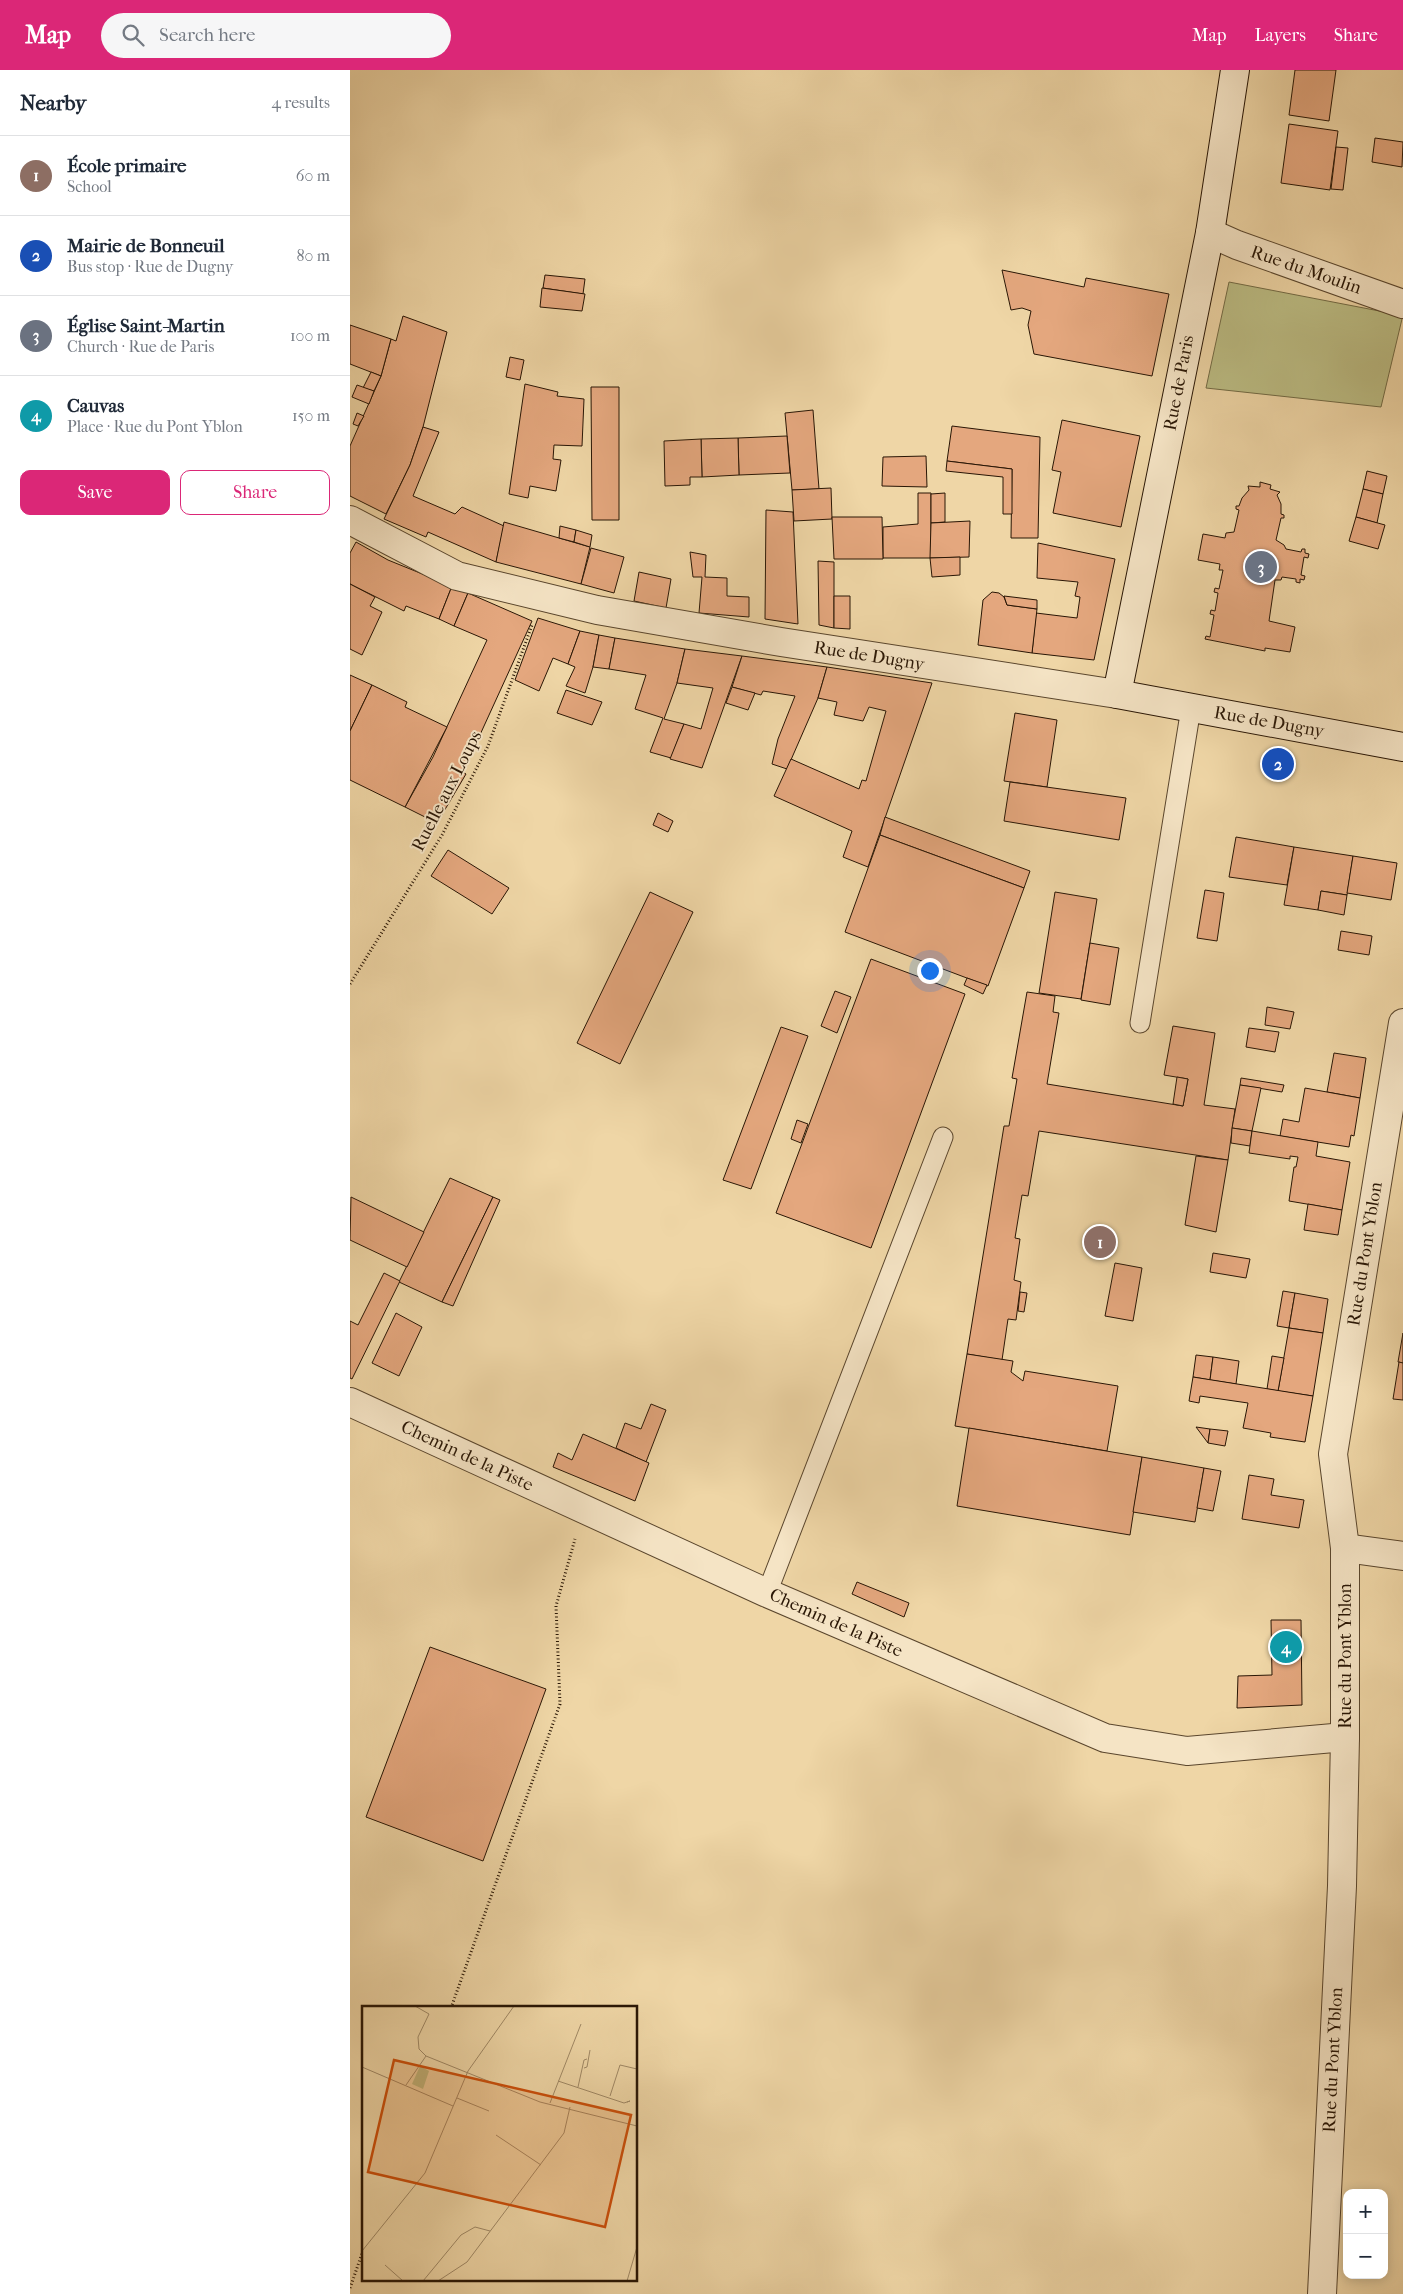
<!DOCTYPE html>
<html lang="en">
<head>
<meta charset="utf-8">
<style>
  body { margin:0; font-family:"IM FELL French Canon",serif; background:#f6f6f7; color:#1f2937 }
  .controls { position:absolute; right:15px; bottom:15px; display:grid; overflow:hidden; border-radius:10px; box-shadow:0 2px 12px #0003 }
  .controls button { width:45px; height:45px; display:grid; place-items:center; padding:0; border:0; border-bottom:1px solid #e0e1e3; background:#fff; color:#1f2937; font:25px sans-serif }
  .you { position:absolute; left:579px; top:900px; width:18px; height:18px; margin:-12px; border:4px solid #fff; border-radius:50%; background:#1a73e8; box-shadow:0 0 0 8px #1a73e833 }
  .badge { display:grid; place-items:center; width:32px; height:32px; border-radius:50%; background:#db2777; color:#fff; font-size:16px; font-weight:700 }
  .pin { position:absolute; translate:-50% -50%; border:2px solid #fff; box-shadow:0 1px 5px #0006 }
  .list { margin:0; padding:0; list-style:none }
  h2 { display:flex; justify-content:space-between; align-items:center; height:65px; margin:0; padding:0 20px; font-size:21px }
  h2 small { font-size:16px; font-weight:400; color:#747a83 }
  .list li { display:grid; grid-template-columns:32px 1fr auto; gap:15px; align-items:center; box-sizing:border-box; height:80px; padding:0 20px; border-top:1px solid #e0e1e3 }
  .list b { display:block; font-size:19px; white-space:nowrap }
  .list p { margin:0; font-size:16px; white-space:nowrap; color:#747a83 }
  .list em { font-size:16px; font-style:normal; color:#747a83 }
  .actions { display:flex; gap:10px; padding:15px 20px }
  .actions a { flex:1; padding:11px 0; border:1px solid #db2777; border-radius:10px; text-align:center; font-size:18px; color:#db2777 }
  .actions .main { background:#db2777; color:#fff }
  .icon { flex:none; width:28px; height:28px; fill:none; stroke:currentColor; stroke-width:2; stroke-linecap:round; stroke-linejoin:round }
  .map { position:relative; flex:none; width:1053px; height:2224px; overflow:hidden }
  header { display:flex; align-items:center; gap:30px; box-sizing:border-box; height:70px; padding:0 25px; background:#db2777; color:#fff }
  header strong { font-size:24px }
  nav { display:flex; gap:28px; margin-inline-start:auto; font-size:18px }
  .search { width:350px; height:45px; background:#f6f6f7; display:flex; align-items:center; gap:12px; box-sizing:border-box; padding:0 18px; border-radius:28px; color:#747a83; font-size:19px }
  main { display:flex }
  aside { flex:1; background:#fff }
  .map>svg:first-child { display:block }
  .green { fill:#bcbd84; stroke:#726a44 }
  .building { fill:#e4a77e; stroke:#291605 }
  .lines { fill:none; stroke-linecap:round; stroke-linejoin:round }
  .lane-casing { stroke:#5a462d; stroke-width:21 }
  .street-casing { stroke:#5a462d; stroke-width:30 }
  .secondary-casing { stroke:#291605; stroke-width:30 }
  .path { stroke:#291605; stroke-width:3; stroke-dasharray:1 2.5; stroke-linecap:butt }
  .lane { stroke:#f5e4c5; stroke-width:19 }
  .street { stroke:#f5e4c5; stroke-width:28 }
  .secondary { stroke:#f5e4c5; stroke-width:28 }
  .labels { text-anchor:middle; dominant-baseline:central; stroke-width:4; stroke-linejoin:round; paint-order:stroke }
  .street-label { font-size:18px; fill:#291605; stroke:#f5e4c5 }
  .inset-road { fill:none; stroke:#a08966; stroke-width:1 }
  .view { fill:#cb4f0b; fill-opacity:0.15; stroke:#cb4f0b; stroke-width:2.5 }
  .inset-edge { fill:none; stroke:#291605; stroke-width:2.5 }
</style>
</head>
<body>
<header>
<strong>Map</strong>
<div class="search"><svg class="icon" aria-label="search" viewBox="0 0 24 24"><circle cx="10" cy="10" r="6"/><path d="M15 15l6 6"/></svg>Search here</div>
<nav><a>Map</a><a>Layers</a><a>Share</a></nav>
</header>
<main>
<aside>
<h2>Nearby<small>4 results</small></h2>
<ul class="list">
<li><span class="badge" style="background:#8d6e63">1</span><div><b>École primaire</b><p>School</p></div><em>60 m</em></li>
<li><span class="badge" style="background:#1a4fb4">2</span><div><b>Mairie de Bonneuil</b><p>Bus stop · Rue de Dugny</p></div><em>80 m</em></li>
<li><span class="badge" style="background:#6b7280">3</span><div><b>Église Saint-Martin</b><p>Church · Rue de Paris</p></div><em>100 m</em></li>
<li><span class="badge" style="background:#0f9aa8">4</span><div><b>Cauvas</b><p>Place · Rue du Pont Yblon</p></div><em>150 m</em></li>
</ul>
<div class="actions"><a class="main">Save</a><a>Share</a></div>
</aside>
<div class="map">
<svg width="1053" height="2224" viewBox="0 0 1053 2224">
  <rect width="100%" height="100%" fill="#efd6a6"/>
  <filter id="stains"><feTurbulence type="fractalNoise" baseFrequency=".004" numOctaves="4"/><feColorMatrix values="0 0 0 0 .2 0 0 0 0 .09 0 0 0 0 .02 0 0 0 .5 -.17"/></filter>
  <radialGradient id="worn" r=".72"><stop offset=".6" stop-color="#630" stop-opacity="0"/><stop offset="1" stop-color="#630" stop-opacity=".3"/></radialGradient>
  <path class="green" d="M879 212 1045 244 1052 249 1031 337 856 318Z"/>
  <g class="building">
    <path d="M945 0H986L979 51 939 45Z"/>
    <path d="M939 54 988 61 980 120 931 113Z"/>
    <path d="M1025 68 1053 72 1052 97 1022 92Z"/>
    <path d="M986 77 998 78 993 120 981 119Z"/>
    <path d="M652 200 734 217 736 208 819 224 802 306 684 284 678 255 681 241 672 238 661 240Z"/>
    <path d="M195 205 235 209 233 224 193 218Z"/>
    <path d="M192 218 235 224 232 241 190 237Z"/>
    <path d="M53 246 97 262 73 357 60 395 36 444 0 426V376L31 306 41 269 46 271Z"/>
    <path d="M0 255 41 269 31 306 0 294Z"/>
    <path d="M160 287 174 290 170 310 156 307Z"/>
    <path d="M21 302 31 306 24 321 13 318Z"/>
    <path d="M175 314 208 322 207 326 234 329 232 376 204 375 203 389 211 390 206 421 180 416 178 428 159 424Z"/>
    <path d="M7 315 24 321 19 334 2 327Z"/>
    <path d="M241 317H269V450H242Z"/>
    <path d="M463 340 469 419 442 420 435 343Z"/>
    <path d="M7 343 14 346 8 356 3 354Z"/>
    <path d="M712 350 790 366 771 457 703 443 711 402 702 400Z"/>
    <path d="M602 356 690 367 688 468H661L662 399 597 391Z"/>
    <path d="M73 357 89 362 63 426 105 444 112 437 154 456 146 492 78 462 76 467 34 449 60 395Z"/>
    <path d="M437 366 440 403 389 405 388 368Z"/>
    <path d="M388 368 389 405 352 407 351 369Z"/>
    <path d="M351 369 352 407H340V415L315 416 314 371Z"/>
    <path d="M576 386 577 417 532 416 533 387Z"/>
    <path d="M597 391 662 399V444H653V407L596 401Z"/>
    <path d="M1017 401 1037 406 1033 424 1013 419Z"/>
    <path d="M910 412 921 415 920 419 930 422 927 425 931 434V444L934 445V448H931L926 470 934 475 936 479 951 482 952 479H955V483L959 484 958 488 954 487 951 505 955 506 954 510 950 509V513L946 512V509L932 507 931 510H925L919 551 945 557 940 582 915 578V581L855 569 856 566 860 567 864 545 860 544 861 540 865 541 868 523 864 522 865 518 869 519 873 500H869L870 494 848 490 853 464 875 468 876 463 884 462 889 440 886 439V436H889L892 428 899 420 898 416 910 417Z"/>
    <path d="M481 418 482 449 444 451 442 420Z"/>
    <path d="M1013 419 1033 424 1027 453 1006 447Z"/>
    <path d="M568 423H581V488H533V457L568 454Z"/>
    <path d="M595 423V452L581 453V424Z"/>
    <path d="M416 440 443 442 448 554 415 549Z"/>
    <path d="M482 447H532L533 489H484Z"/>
    <path d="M1006 447 1035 455 1028 479 999 471Z"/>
    <path d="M620 451 619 487 580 488 581 453Z"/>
    <path d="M154 452 240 477 231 514 146 492Z"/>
    <path d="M210 456 226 460 224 472 209 468Z"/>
    <path d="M226 460 242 465 240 477 224 472Z"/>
    <path d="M6 472 38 490 102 516 89 549 56 536 54 541 0 514V483Z"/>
    <path d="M688 473 765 489 744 590 682 583 686 543 727 548 730 527 725 526 728 512 687 508Z"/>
    <path d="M241 478 274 487 264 523 231 514Z"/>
    <path d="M340 482 356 485 355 507 377 508V526L399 527V547L349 543 352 507H343Z"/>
    <path d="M610 487V505L582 507 580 488Z"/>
    <path d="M468 491 484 492V558L469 555Z"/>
    <path d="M289 502 321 509 316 538 284 531Z"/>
    <path d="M0 514 25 527 20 536 32 542 12 585 0 579Z"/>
    <path d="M102 516 118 523 104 556 89 549Z"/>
    <path d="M642 522 649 523 654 527 657 535 687 539 682 583 628 575 633 530Z"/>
    <path d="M118 523 182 551 113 702 116 704 87 753 55 737 83 687 137 570 104 556Z"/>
    <path d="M484 526H500V559L484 558Z"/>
    <path d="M654 526 687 530V539L657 535Z"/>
    <path d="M188 548 230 561 218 594 203 588 189 621 165 610Z"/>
    <path d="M230 561 249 565 243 597 235 623 216 616 225 597 218 594Z"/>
    <path d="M249 565 265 568 259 599 243 597Z"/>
    <path d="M265 568 335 579 327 613 314 649 334 654 321 688 300 682 313 648 285 639 296 605 259 599Z"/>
    <path d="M335 579 392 586 352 698 320 689 334 654 351 659 363 618 327 613Z"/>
    <path d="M392 586 477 597 468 628 437 699 422 694 428 669 445 626 413 621 411 625 382 617Z"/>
    <path d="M477 597 582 613 518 797 493 787 502 761 424 726 441 689 509 719 512 710 516 711 536 641 519 637 513 651 484 645 487 632 468 628Z"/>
    <path d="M0 605 22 615 0 661Z"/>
    <path d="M22 615 57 632 55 637 97 657 55 737 0 710V661Z"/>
    <path d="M382 617 405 623 398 640 376 633Z"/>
    <path d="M216 620 252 632 242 655 207 643Z"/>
    <path d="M665 643 707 650 697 717 654 711Z"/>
    <path d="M660 712 776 728 769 770 654 751Z"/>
    <path d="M308 743 323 751 318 762 303 755Z"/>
    <path d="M535 747 680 801 674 818 530 765Z"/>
    <path d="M530 765 674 818 638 916 495 862Z"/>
    <path d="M886 767 944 777 937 815 879 807Z"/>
    <path d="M944 777 1003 786 997 825 971 821 968 840 934 835Z"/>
    <path d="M98 780 159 818 142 844 81 806Z"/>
    <path d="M1003 786 1047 793 1041 830 997 823Z"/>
    <path d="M855 820 874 823 867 871 847 868Z"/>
    <path d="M971 821 997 825 994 845 968 840Z"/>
    <path d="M300 822 343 842 270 994 227 973Z"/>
    <path d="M705 822 747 829 731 929 689 923Z"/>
    <path d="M991 861 1022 866 1019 885 988 880Z"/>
    <path d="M740 873 769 878 760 935 731 930Z"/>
    <path d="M521 889 615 924 521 1178 426 1143Z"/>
    <path d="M617 908 637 915 633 924 614 915Z"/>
    <path d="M485 921 501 927 487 963 471 956Z"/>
    <path d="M677 922 705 926 703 942 709 943 697 1014 833 1036 838 1009 814 1005 823 956 865 963 854 1035 885 1039 878 1090 689 1061 678 1126 672 1125 665 1168 670 1169 664 1210 671 1212 666 1250 658 1249 652 1290 617 1284 654 1056H659L667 1009 662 1008Z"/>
    <path d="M917 937 944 942 940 959 915 955Z"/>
    <path d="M431 957 458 966 401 1119 373 1110Z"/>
    <path d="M899 958 929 962 925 982 896 977Z"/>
    <path d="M984 983 1016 988 1010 1028 977 1022Z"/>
    <path d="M827 1007 838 1009 833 1036 823 1034Z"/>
    <path d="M891 1008 934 1015 932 1022 890 1015Z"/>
    <path d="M890 1015 911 1018 902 1061 882 1058Z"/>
    <path d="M955 1018 1010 1028 1004 1066 1001 1065 999 1077 930 1066 933 1049 949 1052Z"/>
    <path d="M447 1050 458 1054 451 1073 441 1069Z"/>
    <path d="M882 1058 902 1061 900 1076 881 1073Z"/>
    <path d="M902 1061 968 1072 966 1086 1000 1092 992 1140 939 1131 944 1097H946L948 1087 940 1086V1089L899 1083Z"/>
    <path d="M846 1086 878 1090 866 1162 835 1155Z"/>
    <path d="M100 1108 143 1127 92 1232 49 1212Z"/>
    <path d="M1 1127 74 1162 57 1197 0 1170Z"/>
    <path d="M143 1127 150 1130 103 1236 92 1232Z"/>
    <path d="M958 1134 992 1140 988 1165 954 1160Z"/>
    <path d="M863 1183 900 1189 896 1208 860 1202Z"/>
    <path d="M765 1193 792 1198 783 1251 755 1246Z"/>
    <path d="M34 1203 50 1211 2 1309 0 1308V1251L8 1255Z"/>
    <path d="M933 1221 945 1223 939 1258 927 1256Z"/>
    <path d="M670 1222 677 1223 674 1242 668 1241Z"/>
    <path d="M945 1223 978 1229 973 1263 939 1258Z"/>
    <path d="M46 1243 72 1257 49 1306 22 1293Z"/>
    <path d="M939 1258 973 1263 963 1326 928 1321Z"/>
    <path d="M1053 1263V1293L1048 1292Z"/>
    <path d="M617 1284 663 1291 661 1302 673 1311 675 1301 768 1316 757 1381 605 1356Z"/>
    <path d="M846 1285 863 1287 860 1310 843 1307Z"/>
    <path d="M922 1286 934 1288 928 1321 917 1319Z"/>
    <path d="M863 1287 889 1291 886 1314 860 1310Z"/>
    <path d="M1049 1292 1053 1293V1330L1043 1329Z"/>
    <path d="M843 1307 963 1326 955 1372 920 1367 921 1363 893 1358 898 1333 850 1326 849 1333 839 1331Z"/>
    <path d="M301 1334 316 1340 296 1392 266 1378 275 1353 291 1359Z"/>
    <path d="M846 1357 860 1359 858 1373Z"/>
    <path d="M619 1358 792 1387 780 1465 607 1436Z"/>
    <path d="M860 1359 878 1361 875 1376 858 1373Z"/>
    <path d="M233 1364 299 1393 285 1431 203 1397 208 1383 222 1390Z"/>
    <path d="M792 1387 854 1398 845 1452 783 1442Z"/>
    <path d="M854 1398 871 1401 863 1441 847 1438Z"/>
    <path d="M899 1405 924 1409 921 1425 954 1430 949 1458 892 1449Z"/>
    <path d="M507 1512 559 1533 554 1547 502 1524Z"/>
    <path d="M921 1550H951L952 1635 887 1638 888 1606 922 1605Z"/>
    <path d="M80 1577 196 1619 133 1791 16 1747Z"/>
  </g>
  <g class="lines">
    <g class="lane-casing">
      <g id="lane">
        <path d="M790 953 841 638"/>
        <path d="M417 1523 593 1067"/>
      </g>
    </g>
    <g class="street-casing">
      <g id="street">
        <path d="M860 163 887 175 1053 234"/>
        <path d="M0 450 107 506 247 540 431 572 767 624"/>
        <path d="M0 1332 417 1523 755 1668 837 1681 995 1667"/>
        <path d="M995 1478 1053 1486"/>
        <path d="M972 2224 992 1816 995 1667V1478L983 1384 1053 953"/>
      </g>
    </g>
    <g class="secondary-casing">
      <path id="secondary" d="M885 0 860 163 767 624 1053 677"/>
    </g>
    <g class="path">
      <path d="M0 914 92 765 138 676 182 555"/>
      <path d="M101 1938 210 1634 206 1536 225 1469"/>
      <path d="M0 2218 14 2178"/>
    </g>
    <use href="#lane" class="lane"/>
    <use href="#street" class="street"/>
    <use href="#secondary" class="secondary"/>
  </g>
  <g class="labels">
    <g class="street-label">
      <text transform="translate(956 200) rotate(19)">Rue du Moulin</text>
      <text transform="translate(829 313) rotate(-79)">Rue de Paris</text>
      <text transform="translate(519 586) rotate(9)">Rue de Dugny</text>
      <text transform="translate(919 652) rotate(10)">Rue de Dugny</text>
      <text transform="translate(97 721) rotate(-63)">Ruelle aux Loups</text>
      <text transform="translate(1015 1184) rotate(-81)">Rue du Pont Yblon</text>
      <text transform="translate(117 1386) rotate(25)">Chemin de la Piste</text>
      <text transform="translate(486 1553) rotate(24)">Chemin de la Piste</text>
      <text transform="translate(995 1586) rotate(-90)">Rue du Pont Yblon</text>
      <text transform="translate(983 1990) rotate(-87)">Rue du Pont Yblon</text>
    </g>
  </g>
  <g transform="translate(12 1936)">
    <rect width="275" height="275" fill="#efd6a6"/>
    <path d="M58 60 67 65 61 83 50 78Z" fill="#bcbd84"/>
    <path class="inset-road" d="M53 0 67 8 56 31 57 43 64 50 178 96 275 120M0 61 91 100M222 62 225 61 228 44M196 75 262 97 268 95 265 96M44 79 64 50M216 81 222 54 225 53M248 90 258 59 275 63M95 92 127 105M188 97 219 18M134 129 179 159M0 245 63 167 106 65 152 0M23 259 41 275M61 275 99 229 113 221 128 225M76 275 105 256 202 127 208 101M265 275 275 241"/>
    <path class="view" d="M32 54 269 109 243 221 6 166Z"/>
    <rect width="275" height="275" class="inset-edge"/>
  </g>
  <rect width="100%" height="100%" filter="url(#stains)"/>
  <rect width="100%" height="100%" fill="url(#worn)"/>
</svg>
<div class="controls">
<button>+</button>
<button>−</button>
</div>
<div class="you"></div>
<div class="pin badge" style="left:750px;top:1172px;background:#8d6e63">1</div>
<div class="pin badge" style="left:928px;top:694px;background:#1a4fb4">2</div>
<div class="pin badge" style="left:911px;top:497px;background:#6b7280">3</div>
<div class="pin badge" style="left:936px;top:1577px;background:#0f9aa8">4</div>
</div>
</main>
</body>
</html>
